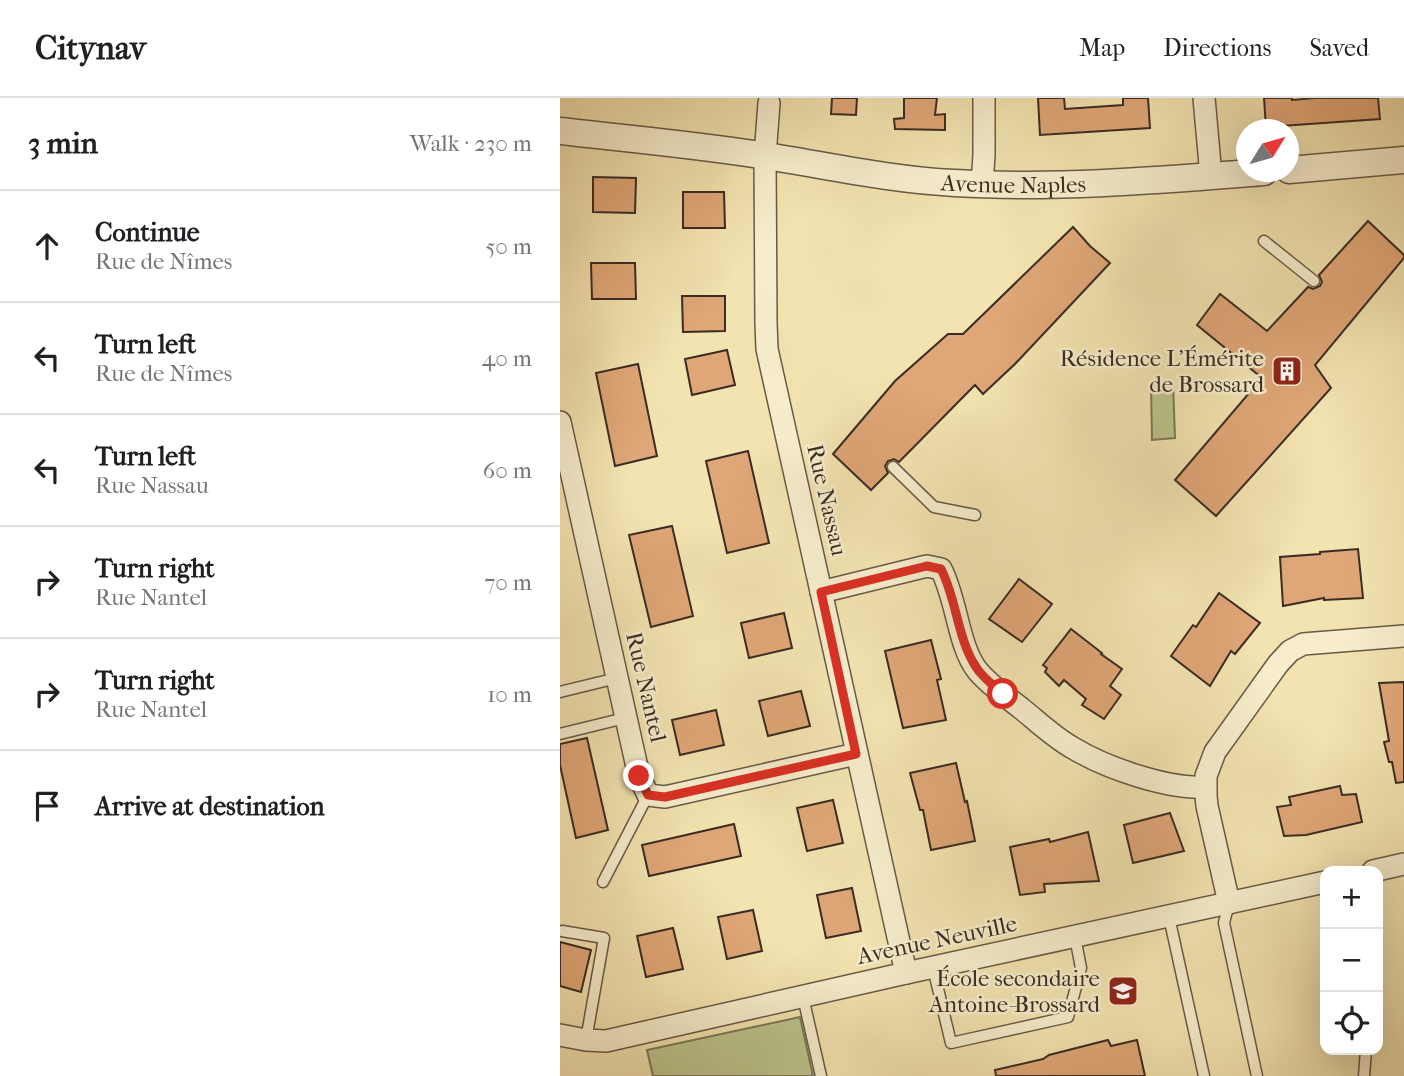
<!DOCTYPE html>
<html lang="en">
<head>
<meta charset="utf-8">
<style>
  body { margin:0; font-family:"IM FELL French Canon",serif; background:#f2f2f2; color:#202124 }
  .controls { position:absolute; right:21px; bottom:21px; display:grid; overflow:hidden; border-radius:14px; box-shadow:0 7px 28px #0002 }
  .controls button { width:63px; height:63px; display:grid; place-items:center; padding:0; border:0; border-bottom:2px solid #e0e0e0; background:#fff; color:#202124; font:35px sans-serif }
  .compass { position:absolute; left:676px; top:21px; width:63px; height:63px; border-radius:50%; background:#fff; box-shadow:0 7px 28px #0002; rotate:53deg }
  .stop { position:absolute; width:21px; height:21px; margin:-16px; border:5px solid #d93025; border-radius:50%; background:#fff }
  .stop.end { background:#d93025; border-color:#fff; box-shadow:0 2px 7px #0008 }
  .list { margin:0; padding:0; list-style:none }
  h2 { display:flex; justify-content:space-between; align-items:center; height:91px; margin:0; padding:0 28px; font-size:30px }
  h2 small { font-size:23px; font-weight:400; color:#757577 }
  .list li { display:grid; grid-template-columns:46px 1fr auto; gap:21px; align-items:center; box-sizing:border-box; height:112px; padding:0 28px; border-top:2px solid #e0e0e0 }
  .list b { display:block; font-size:26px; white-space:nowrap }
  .list p { margin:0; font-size:23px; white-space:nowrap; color:#757577 }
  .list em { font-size:23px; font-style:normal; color:#757577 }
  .icon { flex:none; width:38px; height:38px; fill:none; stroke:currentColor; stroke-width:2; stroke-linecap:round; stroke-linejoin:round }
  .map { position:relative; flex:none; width:844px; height:978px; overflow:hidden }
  header { display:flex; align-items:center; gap:42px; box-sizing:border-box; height:98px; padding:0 35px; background:#fff; border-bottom:2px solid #e0e0e0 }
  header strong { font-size:33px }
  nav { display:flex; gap:38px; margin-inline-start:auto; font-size:24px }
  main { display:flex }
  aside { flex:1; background:#fff }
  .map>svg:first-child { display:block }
  .green { fill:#bbc38b; stroke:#7a7858; stroke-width:2 }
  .building { fill:#dfa677; stroke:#3a2c24; stroke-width:2 }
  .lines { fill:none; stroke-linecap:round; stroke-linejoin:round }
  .service-casing { stroke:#685a47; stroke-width:13 }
  .minor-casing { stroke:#685a47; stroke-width:24 }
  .tertiary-casing { stroke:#685a47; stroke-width:29 }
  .service { stroke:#f7edcc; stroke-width:10 }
  .minor { stroke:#f7edcc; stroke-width:21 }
  .tertiary { stroke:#f7edcc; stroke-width:26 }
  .route { stroke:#d93025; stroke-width:9 }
  .labels { text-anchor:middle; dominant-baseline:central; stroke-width:5; stroke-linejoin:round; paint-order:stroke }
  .street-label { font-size:23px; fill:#3a2c24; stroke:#f7edcc }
  .poi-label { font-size:23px; fill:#3a2c24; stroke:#f7edcc; text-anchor:end }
</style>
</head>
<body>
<header>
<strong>Citynav</strong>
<nav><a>Map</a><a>Directions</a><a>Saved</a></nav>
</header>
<main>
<aside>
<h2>3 min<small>Walk · 230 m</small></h2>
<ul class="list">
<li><svg class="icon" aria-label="ahead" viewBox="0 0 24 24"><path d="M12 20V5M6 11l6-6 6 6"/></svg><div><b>Continue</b><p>Rue de Nîmes</p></div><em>50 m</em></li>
<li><svg class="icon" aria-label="left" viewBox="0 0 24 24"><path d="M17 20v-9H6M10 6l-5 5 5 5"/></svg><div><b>Turn left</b><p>Rue de Nîmes</p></div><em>40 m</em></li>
<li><svg class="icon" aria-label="left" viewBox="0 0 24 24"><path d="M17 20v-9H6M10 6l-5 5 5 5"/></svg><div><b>Turn left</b><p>Rue Nassau</p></div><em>60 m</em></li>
<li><svg class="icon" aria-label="right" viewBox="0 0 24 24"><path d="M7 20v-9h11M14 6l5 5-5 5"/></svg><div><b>Turn right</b><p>Rue Nantel</p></div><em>70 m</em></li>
<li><svg class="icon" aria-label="right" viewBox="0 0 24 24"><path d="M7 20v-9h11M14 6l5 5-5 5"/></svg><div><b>Turn right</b><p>Rue Nantel</p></div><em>10 m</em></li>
<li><svg class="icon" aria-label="arrive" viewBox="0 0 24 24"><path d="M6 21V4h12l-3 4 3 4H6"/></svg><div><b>Arrive at destination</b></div></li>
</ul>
</aside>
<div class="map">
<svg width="844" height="978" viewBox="0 0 844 978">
  <rect width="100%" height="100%" fill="#f2e3b0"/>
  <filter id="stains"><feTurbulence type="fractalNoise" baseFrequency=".00286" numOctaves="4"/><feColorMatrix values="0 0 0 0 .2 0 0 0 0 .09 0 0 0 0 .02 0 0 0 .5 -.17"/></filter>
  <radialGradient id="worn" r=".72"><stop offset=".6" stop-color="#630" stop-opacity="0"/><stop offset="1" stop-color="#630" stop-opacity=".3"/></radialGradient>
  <g class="green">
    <path d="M613 285 615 340 592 342 591 286Z"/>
    <path d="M240 919 253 978H93L87 952Z"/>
  </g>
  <g class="building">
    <path d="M272 0H297L296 17 271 16Z"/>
    <path d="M344 0H377L375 17 385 16V32L335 31 334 21 344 20Z"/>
    <path d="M478 0H504L505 11 563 7V0H588L590 30 480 37Z"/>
    <path d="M704 0H732V2L755 0H818L820 21 706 29Z"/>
    <path d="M33 79 76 80 75 115 33 114Z"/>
    <path d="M123 94H164L165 130H123Z"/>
    <path d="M808 123 844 157V160L755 267 771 290 656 418 615 382 702 280 637 227 660 196 707 233 748 189 753 191 760 188 762 184 759 177Z"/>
    <path d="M513 129 530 148 550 165 455 266 423 296 415 287 339 364 334 361 328 363 325 368 328 375 311 392 273 356 335 283 388 236H403Z"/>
    <path d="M31 165H75L76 201H32Z"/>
    <path d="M122 198H165V233L123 234Z"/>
    <path d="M167 252 175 287 132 297 125 261Z"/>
    <path d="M78 266 97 358 55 368 36 275Z"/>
    <path d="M188 353 209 445 167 455 146 363Z"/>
    <path d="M112 428 133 518 91 529 69 437Z"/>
    <path d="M798 451 803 500 764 502V500L723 508 720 459 760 456V454Z"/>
    <path d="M459 481 492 506 462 544 429 521Z"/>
    <path d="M659 495 700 525 675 556 671 553 650 588 611 558 633 527 636 529Z"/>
    <path d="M224 515 232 550 189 560 181 525Z"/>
    <path d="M511 531 542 555 541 556 562 571 550 588 561 597 544 621 522 607 526 601 504 582 499 588 485 574 487 570 483 567Z"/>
    <path d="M371 542 381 581 377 582 386 622 343 630 325 553Z"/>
    <path d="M844 584V684L836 685 832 664H829L824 644 829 643 819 585Z"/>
    <path d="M241 593 250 628 208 638 199 603Z"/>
    <path d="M156 612 164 647 120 657 112 622Z"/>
    <path d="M27 640 48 732 16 740 0 667V646Z"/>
    <path d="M396 665 405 704 407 703 415 743 371 752 363 712H360L350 675Z"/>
    <path d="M780 688 782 697 796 696 802 724 746 737 724 738 717 709 731 707 729 699Z"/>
    <path d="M273 702 283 745 247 753 237 710Z"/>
    <path d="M610 715 624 753 573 765 564 727Z"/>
    <path d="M174 726 181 758 89 778 82 747Z"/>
    <path d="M528 734 539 783 484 786 485 794 460 797 450 749 489 741 490 744Z"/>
    <path d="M292 790 301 833 266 840 257 797Z"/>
    <path d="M193 812 202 853 167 861 158 819Z"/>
    <path d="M113 830 123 871 86 879 77 838Z"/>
    <path d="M0 844 31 852 21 894 0 888Z"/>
    <path d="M548 942 551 948 577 942 585 978H436L435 972 483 961 489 957Z"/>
  </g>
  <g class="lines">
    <g class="service-casing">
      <g id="service">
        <path d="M704 143 754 183"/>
        <path d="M333 369 374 409 415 417"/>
        <path d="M0 594 57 580"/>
        <path d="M0 636 65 620"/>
        <path d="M43 784 88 697"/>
        <path d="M669 805 664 825 697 978"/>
        <path d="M609 819 644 978"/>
        <path d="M2 833 44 840 26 942"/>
        <path d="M373 870 391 945 508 919 521 870 515 839"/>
        <path d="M243 899 261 978"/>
        <path d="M804 978 806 952"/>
      </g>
    </g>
    <g class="minor-casing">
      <g id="minor">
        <path d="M644 0 651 78"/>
        <path d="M209 5 205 58 206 225 207 251 346 875"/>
        <path d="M422 86 424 57V0"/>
        <path d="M0 324 79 678 88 697 105 699 296 656"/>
        <path d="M261 494 367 468 381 471C397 502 398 547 417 572 429 587 447 599 462 611 478 624 495 640 513 650 546 670 607 691 645 689"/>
        <path d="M813 773 844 766"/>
        <path d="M669 805 647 708 646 698V678L655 654 718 566 730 553 743 546 844 538"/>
        <path d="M0 937 26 942 46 943 346 875 765 784"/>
      </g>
    </g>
    <g class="tertiary-casing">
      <g id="tertiary">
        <path id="s1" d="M0 33C69 41 138 47 206 58 269 68 332 82 395 85 498 91 601 82 704 74"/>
        <path d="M729 72 844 62"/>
      </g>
    </g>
    <use href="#service" class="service"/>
    <use href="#minor" class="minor"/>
    <use href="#tertiary" class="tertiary"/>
  </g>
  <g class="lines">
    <path class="route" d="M79 678 88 697 105 699 296 656 261 494 367 468 381 471C397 502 397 540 416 569 422 579 434 588 443 596"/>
  </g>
  <defs>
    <g id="building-square" transform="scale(1.575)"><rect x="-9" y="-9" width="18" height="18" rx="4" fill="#8f2418" stroke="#f7edcc"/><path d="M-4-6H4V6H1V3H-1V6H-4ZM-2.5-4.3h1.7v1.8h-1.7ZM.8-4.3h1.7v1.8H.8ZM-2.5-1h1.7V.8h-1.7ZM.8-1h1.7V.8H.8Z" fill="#fff"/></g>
    <g id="school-square" transform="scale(1.575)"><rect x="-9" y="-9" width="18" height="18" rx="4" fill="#8f2418" stroke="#f7edcc"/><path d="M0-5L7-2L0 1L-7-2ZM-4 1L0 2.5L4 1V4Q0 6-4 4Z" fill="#fff"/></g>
  </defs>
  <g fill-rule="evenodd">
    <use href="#building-square" x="727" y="273"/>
    <use href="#school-square" x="563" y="893"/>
  </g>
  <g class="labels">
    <g class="street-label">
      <text stroke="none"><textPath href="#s1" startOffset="457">Avenue Naples</textPath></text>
      <text transform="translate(267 402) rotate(77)">Rue Nassau</text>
      <text transform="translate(86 589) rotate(77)">Rue Nantel</text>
      <text transform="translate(377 842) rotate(-12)">Avenue Neuville</text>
    </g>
    <g class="poi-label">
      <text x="704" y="260">Résidence L'Émérite<tspan x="704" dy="26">de Brossard</tspan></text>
      <text x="540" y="880">École secondaire<tspan x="540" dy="26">Antoine-Brossard</tspan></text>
    </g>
  </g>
  <rect width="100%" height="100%" filter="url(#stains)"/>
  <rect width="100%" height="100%" fill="url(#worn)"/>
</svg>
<div class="controls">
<button>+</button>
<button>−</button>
<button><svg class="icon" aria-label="locate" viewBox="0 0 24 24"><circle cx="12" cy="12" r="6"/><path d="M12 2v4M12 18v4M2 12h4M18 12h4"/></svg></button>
</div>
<svg class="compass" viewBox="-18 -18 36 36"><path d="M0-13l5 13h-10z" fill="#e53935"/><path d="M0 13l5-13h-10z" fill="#757577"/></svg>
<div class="stop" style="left:443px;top:596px"></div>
<div class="stop end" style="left:79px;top:678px"></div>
</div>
</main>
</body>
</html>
